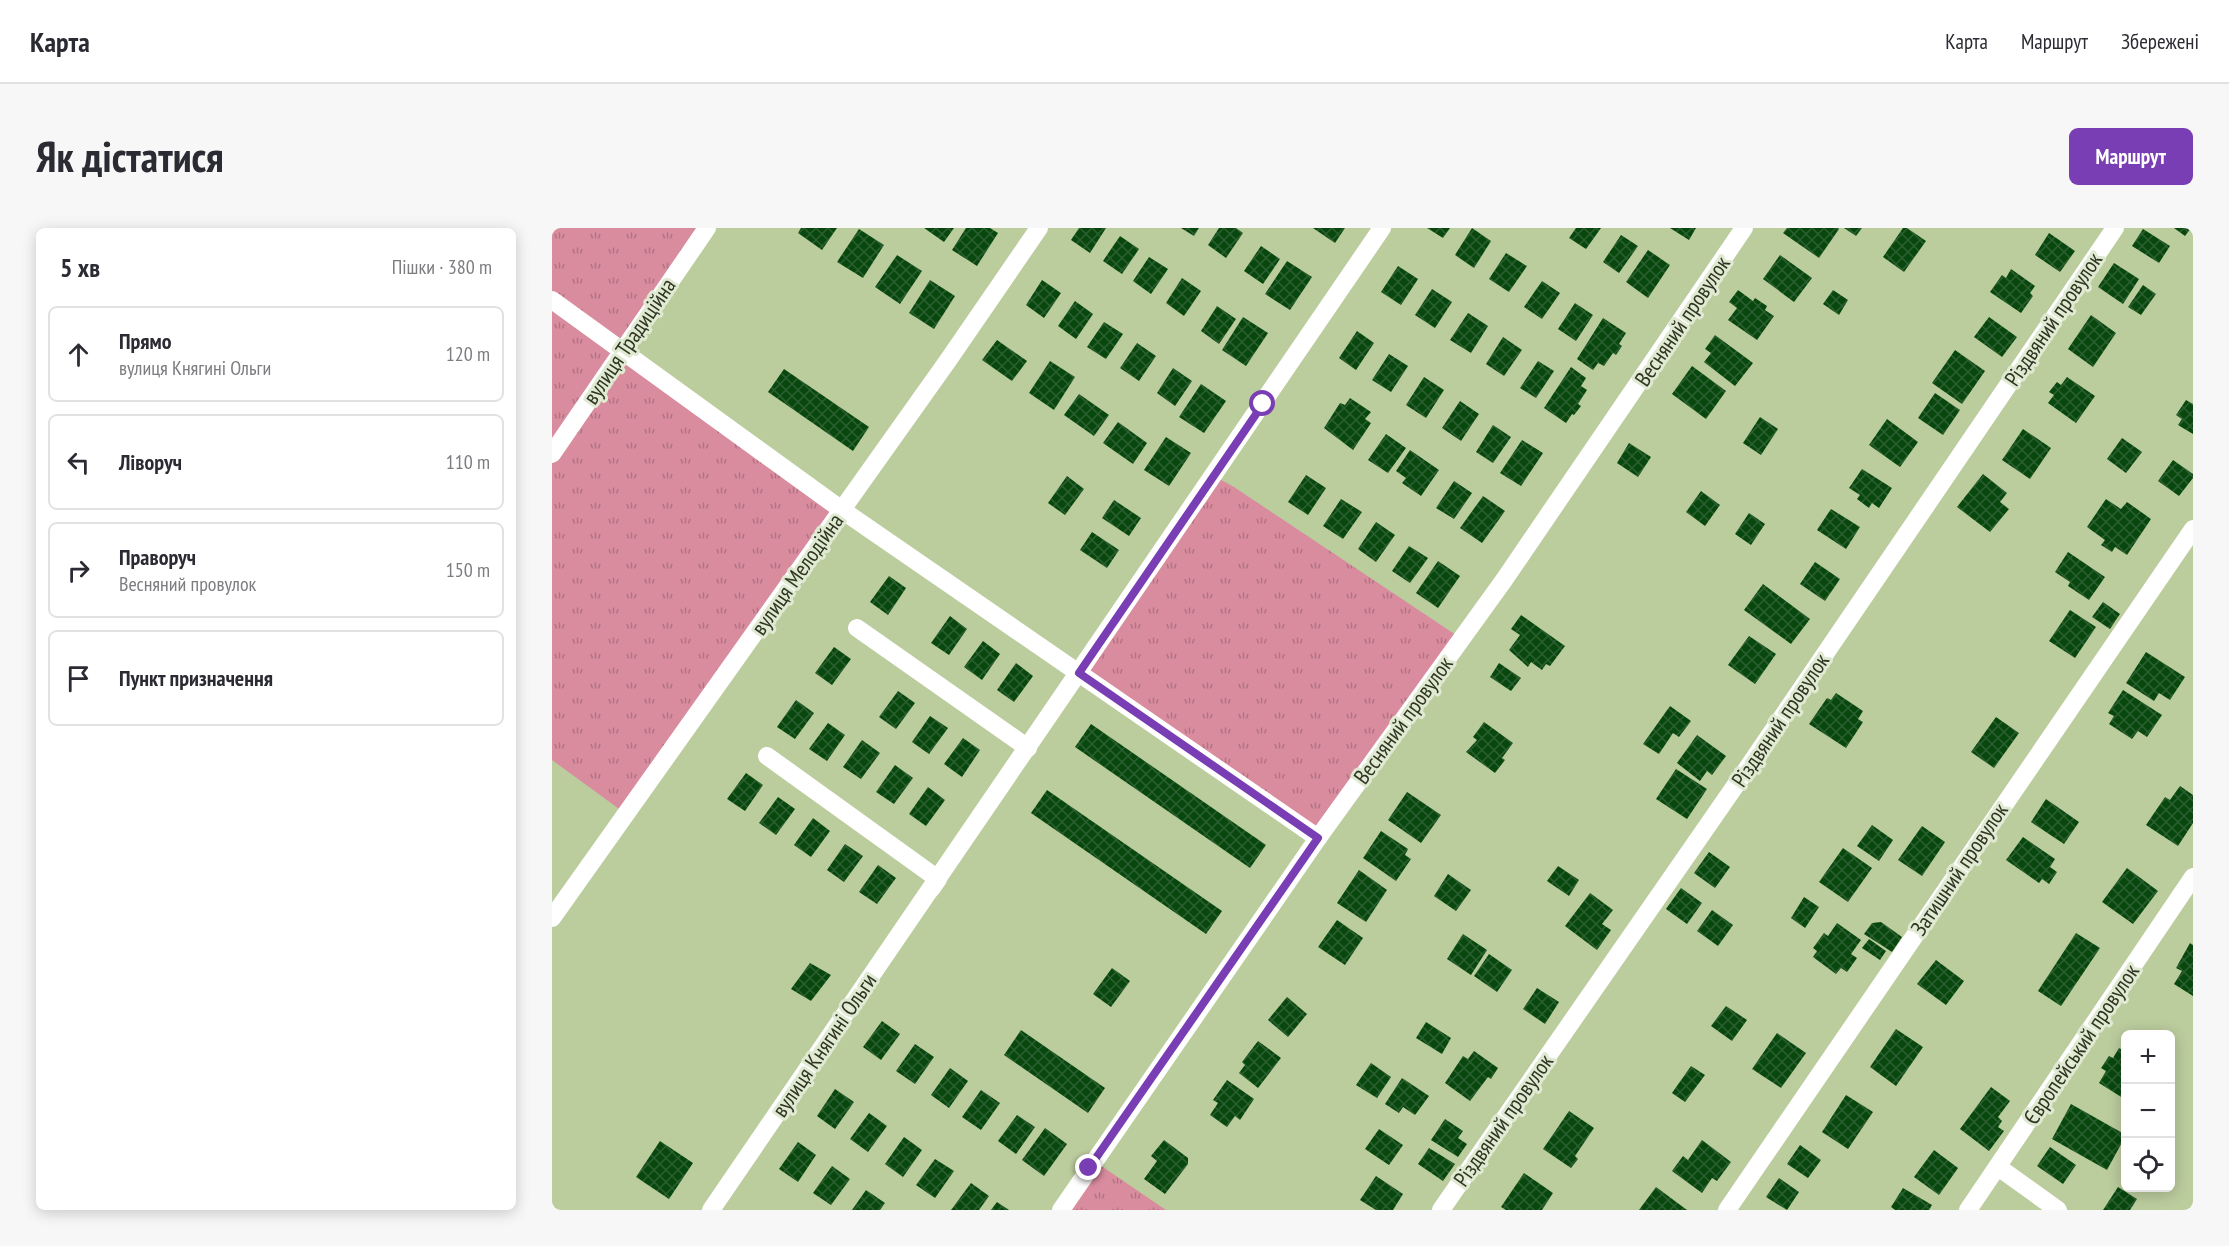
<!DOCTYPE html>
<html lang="uk">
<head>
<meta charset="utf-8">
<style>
  body { margin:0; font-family:"PT Sans Narrow",sans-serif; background:#f7f7f7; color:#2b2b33 }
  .controls { position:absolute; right:18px; bottom:18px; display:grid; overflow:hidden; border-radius:9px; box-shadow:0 3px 15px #0003 }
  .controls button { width:54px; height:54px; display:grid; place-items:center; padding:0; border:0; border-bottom:2px solid #e1e1e2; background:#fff; color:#2b2b33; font:30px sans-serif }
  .stop { position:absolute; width:18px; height:18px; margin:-14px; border:4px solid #7a3eb4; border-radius:50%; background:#fff }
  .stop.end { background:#7a3eb4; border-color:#fff; box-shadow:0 2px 6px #0008 }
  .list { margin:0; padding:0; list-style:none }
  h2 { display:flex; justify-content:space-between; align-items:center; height:78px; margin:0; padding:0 24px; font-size:26px }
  h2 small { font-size:20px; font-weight:400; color:#7c7c81 }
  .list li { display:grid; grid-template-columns:39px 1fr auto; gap:18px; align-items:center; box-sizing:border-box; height:96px; margin:0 12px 12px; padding:0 12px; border:2px solid #e1e1e2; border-radius:9px }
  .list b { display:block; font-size:22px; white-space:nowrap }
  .list p { margin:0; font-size:20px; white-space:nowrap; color:#7c7c81 }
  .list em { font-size:20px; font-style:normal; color:#7c7c81 }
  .icon { flex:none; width:33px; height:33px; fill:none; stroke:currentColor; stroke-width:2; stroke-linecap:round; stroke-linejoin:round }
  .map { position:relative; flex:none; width:1641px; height:982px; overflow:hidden; border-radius:9px }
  header { display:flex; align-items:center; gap:36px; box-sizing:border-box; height:84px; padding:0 30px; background:#fff; border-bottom:2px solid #e1e1e2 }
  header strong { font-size:28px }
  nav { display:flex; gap:33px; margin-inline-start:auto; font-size:21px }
  .intro { display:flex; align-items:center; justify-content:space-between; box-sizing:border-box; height:144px; padding:0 36px }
  h1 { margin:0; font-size:42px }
  .button { padding:15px 27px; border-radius:9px; background:#7a3eb4; color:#fff; font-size:21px; font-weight:700 }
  main { display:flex; gap:36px; padding:0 36px }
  aside { flex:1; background:#fff; border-radius:9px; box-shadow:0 3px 15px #0003 }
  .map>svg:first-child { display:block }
  .grass { fill:url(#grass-tufts) }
  .building { fill:url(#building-cross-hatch) }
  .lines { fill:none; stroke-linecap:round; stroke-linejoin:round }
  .minor { stroke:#fff; stroke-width:18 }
  .route { stroke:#7a3eb4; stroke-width:8 }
  .labels { text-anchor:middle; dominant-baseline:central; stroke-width:6; stroke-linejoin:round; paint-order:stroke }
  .street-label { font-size:22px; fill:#2f3522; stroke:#e0e9d1 }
</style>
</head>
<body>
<header>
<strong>Карта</strong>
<nav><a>Карта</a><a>Маршрут</a><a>Збережені</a></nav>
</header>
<div class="intro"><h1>Як дістатися</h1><a class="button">Маршрут</a></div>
<main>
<aside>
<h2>5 хв<small>Пішки · 380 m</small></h2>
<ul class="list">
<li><svg class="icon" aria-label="ahead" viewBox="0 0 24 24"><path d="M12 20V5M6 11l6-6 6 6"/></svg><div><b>Прямо</b><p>вулиця Княгині Ольги</p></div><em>120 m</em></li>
<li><svg class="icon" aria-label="left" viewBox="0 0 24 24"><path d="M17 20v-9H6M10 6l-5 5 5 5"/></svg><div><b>Ліворуч</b></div><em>110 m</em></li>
<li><svg class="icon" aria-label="right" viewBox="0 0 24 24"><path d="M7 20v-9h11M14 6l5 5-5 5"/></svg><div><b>Праворуч</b><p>Весняний провулок</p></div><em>150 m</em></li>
<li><svg class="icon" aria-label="arrive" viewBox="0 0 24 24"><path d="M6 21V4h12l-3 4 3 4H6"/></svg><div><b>Пункт призначення</b></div></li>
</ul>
</aside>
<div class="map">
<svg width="1641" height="982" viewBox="0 0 1641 982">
  <defs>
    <pattern id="grass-tufts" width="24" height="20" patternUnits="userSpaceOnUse" patternTransform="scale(1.5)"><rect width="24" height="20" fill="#da8c9f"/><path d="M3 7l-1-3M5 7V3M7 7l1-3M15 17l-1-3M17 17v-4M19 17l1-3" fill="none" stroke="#b17381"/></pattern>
    <pattern id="building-cross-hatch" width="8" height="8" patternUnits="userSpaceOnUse" patternTransform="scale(1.5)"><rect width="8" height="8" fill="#08470e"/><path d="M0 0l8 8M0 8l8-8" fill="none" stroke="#2d6031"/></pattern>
  </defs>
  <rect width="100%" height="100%" fill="#bbcc9d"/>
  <g class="grass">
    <path d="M0 0H155L70 124 290 282 74 586 0 532Z"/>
    <path d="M662 248 682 259 910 411 766 610 527 445Z"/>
    <path d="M542 933 614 982H509Z"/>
  </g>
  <g class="building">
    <path d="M249 0H285L270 22 246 5Z"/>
    <path d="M372 0H402L392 14Z"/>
    <path d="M414 0H438L446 5 425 38 400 22Z"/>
    <path d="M527 0H554L538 25 519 12Z"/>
    <path d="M629 0H647L642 8Z"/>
    <path d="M667 0H684L691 5 674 30 656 17Z"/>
    <path d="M761 0H793L783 15Z"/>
    <path d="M875 0H898L891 10Z"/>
    <path d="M920 0 939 13 922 40 903 27Z"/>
    <path d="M1024 0H1049L1034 21 1017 10Z"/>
    <path d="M1118 0H1144L1137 12Z"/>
    <path d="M1235 0H1286L1287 1 1267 30 1231 5Z"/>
    <path d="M1292 0H1310L1304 8Z"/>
    <path d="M1351 0H1355L1374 13 1352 44 1331 29Z"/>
    <path d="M1622 0H1639L1633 8Z"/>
    <path d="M307 1 332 17 311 50 285 34Z"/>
    <path d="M1591 1 1618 18 1607 35 1580 18Z"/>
    <path d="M1497 5 1523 23 1508 44 1483 27Z"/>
    <path d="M1069 7 1086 18 1067 45 1051 34Z"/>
    <path d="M568 8 587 21 570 46 551 33Z"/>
    <path d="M709 18 728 31 711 56 692 43Z"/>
    <path d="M1096 22 1118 37 1096 70 1074 54Z"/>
    <path d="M954 25 975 38 957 64 937 51Z"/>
    <path d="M345 27 370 43 348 76 323 59Z"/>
    <path d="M1228 27 1260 50 1242 74 1211 51Z"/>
    <path d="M597 29 616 41 599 66 581 53Z"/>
    <path d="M735 33 760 49 738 82 713 66Z"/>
    <path d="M1562 35 1587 51 1571 76 1546 59Z"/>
    <path d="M846 38 866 51 849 77 829 64Z"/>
    <path d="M1459 41 1483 58 1478 65 1481 68 1469 85 1438 64 1450 47 1454 50Z"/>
    <path d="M630 50 649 63 632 88 614 75Z"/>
    <path d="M378 52 403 68 382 101 357 85Z"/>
    <path d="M490 52 509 65 492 90 474 77Z"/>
    <path d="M990 53 1008 65 990 91 972 79Z"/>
    <path d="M1591 57 1604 66 1589 87 1576 79Z"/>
    <path d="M880 61 900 74 883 100 863 87Z"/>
    <path d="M1186 62 1201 73 1203 70 1215 78 1213 82 1222 88 1205 112 1176 92 1185 80 1177 74Z"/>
    <path d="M1281 62 1296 72 1287 87 1271 76Z"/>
    <path d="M523 73 541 86 524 111 506 98Z"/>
    <path d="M1023 75 1041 87 1024 113 1006 101Z"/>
    <path d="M665 78 684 91 667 116 649 103Z"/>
    <path d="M916 85 936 98 919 125 898 112Z"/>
    <path d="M1539 87 1564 105 1541 139 1516 121Z"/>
    <path d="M691 89 716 105 694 138 670 122Z"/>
    <path d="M1437 89 1465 109 1450 129 1422 109Z"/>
    <path d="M1051 90 1074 105 1067 116 1070 118 1064 127 1061 125 1052 138 1046 135 1041 142 1025 131Z"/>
    <path d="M552 94 571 106 554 131 535 119Z"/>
    <path d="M805 103 822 115 804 142 787 130Z"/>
    <path d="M1163 107 1201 135 1183 158 1152 134 1159 125 1153 121Z"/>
    <path d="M951 109 970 122 952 148 934 136Z"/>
    <path d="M445 112 475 133 460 153 430 132Z"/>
    <path d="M585 115 604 128 587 153 568 140Z"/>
    <path d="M1403 122 1433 143 1410 176 1380 155Z"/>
    <path d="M837 126 856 138 839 164 820 152Z"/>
    <path d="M498 133 523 149 502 182 477 165Z"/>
    <path d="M986 133 1002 143 984 170 968 160Z"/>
    <path d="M1140 138 1174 163 1154 191 1120 166Z"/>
    <path d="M1019 139 1034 150 1029 158 1035 162 1026 176 1029 178 1022 187 1020 186 1014 195 992 180Z"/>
    <path d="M621 140 640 153 623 178 605 165Z"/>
    <path d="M232 141 317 199 301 223 216 164Z"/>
    <path d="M872 149 892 162 874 190 854 177Z"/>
    <path d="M1515 149 1543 168 1524 195 1496 175 1502 167 1497 164 1505 154 1509 157Z"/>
    <path d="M649 156 674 173 652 205 627 189Z"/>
    <path d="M1383 165 1408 182 1391 207 1366 190Z"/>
    <path d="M527 166 557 187 542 208 512 187Z"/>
    <path d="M798 170 819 184 813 191 819 195 801 222 772 200 788 175 793 177Z"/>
    <path d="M1634 172 1641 176V206L1626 197 1630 191 1624 187Z"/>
    <path d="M908 173 927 186 909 213 890 200Z"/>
    <path d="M1208 189 1226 201 1209 227 1191 215Z"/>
    <path d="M1335 191 1366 214 1348 239 1317 217Z"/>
    <path d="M566 194 595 215 581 236 551 215Z"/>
    <path d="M941 197 959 209 941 235 924 224Z"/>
    <path d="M1471 201 1499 220 1478 251 1450 232Z"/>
    <path d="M834 206 854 220 836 245 816 232Z"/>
    <path d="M614 209 639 225 617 258 592 242Z"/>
    <path d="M1570 210 1590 224 1574 245 1555 231Z"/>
    <path d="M970 212 991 225 969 258 948 245Z"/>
    <path d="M1077 215 1099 229 1086 249 1065 235Z"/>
    <path d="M858 222 887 242 869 268 850 255 854 250 844 243Z"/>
    <path d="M1621 232 1641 246V250L1627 268 1606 253Z"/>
    <path d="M1310 241 1340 260 1327 280 1320 275 1317 280 1305 271 1308 267 1297 260Z"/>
    <path d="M1431 246 1455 265 1448 274 1457 281 1438 304 1405 279Z"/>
    <path d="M754 247 774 260 756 287 736 274Z"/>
    <path d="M515 248 532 261 513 287 496 275Z"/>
    <path d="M902 253 920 265 902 291 884 280Z"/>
    <path d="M1149 263 1168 277 1153 298 1134 284Z"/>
    <path d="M931 268 953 283 930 315 908 300Z"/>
    <path d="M789 271 810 284 791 311 771 298Z"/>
    <path d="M1554 271 1569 281 1575 274 1599 291 1575 327 1563 319 1560 324 1549 317 1553 312 1535 299Z"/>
    <path d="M562 272 589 290 577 308 550 290Z"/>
    <path d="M1279 281 1308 299 1294 321 1265 302Z"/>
    <path d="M1197 285 1213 296 1199 317 1183 306Z"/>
    <path d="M824 294 843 307 824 334 806 321Z"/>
    <path d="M540 304 567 322 555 340 528 322Z"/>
    <path d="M857 318 876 330 858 355 840 343Z"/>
    <path d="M1516 324 1553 349 1537 372 1516 358 1518 354 1503 344Z"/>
    <path d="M886 333 908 348 886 380 864 365Z"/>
    <path d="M1263 334 1288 351 1273 373 1248 356Z"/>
    <path d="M337 348 354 360 336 387 318 374Z"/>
    <path d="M1211 356 1258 391 1239 416 1192 382Z"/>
    <path d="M1551 374 1568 386 1558 401 1540 389Z"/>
    <path d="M1518 382 1544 399 1523 430 1497 413Z"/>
    <path d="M969 387 1013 418 998 438 994 436 990 442 979 434 976 439 957 422 968 407 959 401Z"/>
    <path d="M398 388 415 401 397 427 379 415Z"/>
    <path d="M1197 408 1224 426 1203 456 1176 437Z"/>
    <path d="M431 413 448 426 430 452 412 439Z"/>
    <path d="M282 419 299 431 280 457 263 445Z"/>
    <path d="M1594 424 1633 449 1618 472 1607 465 1602 473 1574 455Z"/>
    <path d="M464 435 481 448 462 474 445 462Z"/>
    <path d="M947 435 969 450 959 463 938 449Z"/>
    <path d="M1571 462 1610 487 1595 509 1586 503 1580 511 1557 496 1562 488 1556 485Z"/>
    <path d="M346 463 363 475 344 501 327 489Z"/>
    <path d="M1284 465 1311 483 1306 491 1311 494 1294 520 1257 496 1275 470 1279 472Z"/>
    <path d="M244 472 262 485 243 511 225 499Z"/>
    <path d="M1118 478 1139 493 1127 509 1121 505 1107 526 1091 516Z"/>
    <path d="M378 488 396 500 377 526 360 514Z"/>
    <path d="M1444 489 1467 505 1442 540 1419 524Z"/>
    <path d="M932 494 961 515 950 530 953 532 943 545 914 524 925 512 921 509Z"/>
    <path d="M276 495 293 507 275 533 257 521Z"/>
    <path d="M539 496 714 617 698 640 523 519Z"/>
    <path d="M1145 507 1174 528 1160 547 1155 543 1148 553 1125 535Z"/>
    <path d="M411 510 428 522 410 549 392 536Z"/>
    <path d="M310 512 328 525 309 551 291 539Z"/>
    <path d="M343 537 361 550 342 576 324 564Z"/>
    <path d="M1124 541 1155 561 1135 591 1104 571Z"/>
    <path d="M194 545 211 557 193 583 175 571Z"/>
    <path d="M1628 558 1641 567V595L1626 618 1594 597 1613 569 1618 572Z"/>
    <path d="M376 559 393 572 374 598 357 586Z"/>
    <path d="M495 562 670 683 654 706 479 585Z"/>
    <path d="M855 564 889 587 869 615 836 592Z"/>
    <path d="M226 569 243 581 224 607 207 595Z"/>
    <path d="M1494 571 1527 594 1512 616 1479 594Z"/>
    <path d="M261 590 278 603 259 629 242 617Z"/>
    <path d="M1320 597 1341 612 1327 633 1305 618Z"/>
    <path d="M1370 598 1393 614 1370 648 1346 632Z"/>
    <path d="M829 603 856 621 853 627 859 631 844 653 811 630Z"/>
    <path d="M1471 609 1503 631 1498 639 1505 644 1497 656 1490 651 1487 655 1454 632Z"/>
    <path d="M293 616 311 628 292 654 275 642Z"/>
    <path d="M1291 620 1320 640 1296 674 1267 654Z"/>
    <path d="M1157 624 1178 639 1163 660 1142 645Z"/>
    <path d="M326 637 344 650 325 676 307 664Z"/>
    <path d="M1006 638 1027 652 1017 668 995 653Z"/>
    <path d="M1575 640 1606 663 1581 696 1550 674Z"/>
    <path d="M807 642 835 662 814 694 785 675Z"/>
    <path d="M896 646 919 662 904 683 882 668Z"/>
    <path d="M1129 660 1150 675 1135 696 1114 681Z"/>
    <path d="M1038 665 1061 682 1050 696 1059 702 1045 722 1013 698Z"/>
    <path d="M1252 669 1267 679 1253 700 1239 690Z"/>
    <path d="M1160 682 1181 697 1166 718 1145 703Z"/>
    <path d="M785 692 811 710 793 737 766 719Z"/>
    <path d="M1329 694 1350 709 1340 724 1312 706 1320 695Z"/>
    <path d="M1285 695 1309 712 1299 726 1305 730 1295 744 1289 740 1284 746 1261 729 1265 723 1261 720 1272 705 1276 708Z"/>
    <path d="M1524 705 1548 720 1509 778 1486 763Z"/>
    <path d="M911 706 935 722 919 747 895 731Z"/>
    <path d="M1317 711 1334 723 1328 732 1310 720Z"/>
    <path d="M1638 715 1641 717V768L1622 756 1630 743 1624 740Z"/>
    <path d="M937 726 960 742 945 764 922 748Z"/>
    <path d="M1384 732 1412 753 1394 777 1365 756Z"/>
    <path d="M258 735 279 747 259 773 239 761Z"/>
    <path d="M560 740 578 753 559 779 541 766Z"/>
    <path d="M985 760 1007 774 993 796 971 781Z"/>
    <path d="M735 769 755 786 736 809 716 792Z"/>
    <path d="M1174 778 1195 792 1180 813 1159 798Z"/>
    <path d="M330 793 348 806 329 832 311 819Z"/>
    <path d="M874 794 899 810 890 826 864 810Z"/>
    <path d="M1344 801 1371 819 1344 858 1318 839Z"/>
    <path d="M469 802 553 860 536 885 452 827Z"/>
    <path d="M1225 805 1254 825 1229 860 1200 841Z"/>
    <path d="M706 813 729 830 706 860 687 845 693 837 690 834Z"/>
    <path d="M363 816 382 829 363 856 344 843Z"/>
    <path d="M1567 820 1574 824V872L1547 855 1554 843 1549 840 1557 828 1561 830Z"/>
    <path d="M922 823 946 840 939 851 936 849 918 873 893 855 911 828 916 831Z"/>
    <path d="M819 835 839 849 825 870 804 857Z"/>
    <path d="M1139 838 1153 847 1133 874 1120 865Z"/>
    <path d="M398 840 416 853 397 880 379 867Z"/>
    <path d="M850 850 877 868 863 887 851 879 847 885 833 876Z"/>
    <path d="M675 852 702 871 688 892 683 888 675 899 658 887 666 875 661 872Z"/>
    <path d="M1439 859 1458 873 1446 889 1450 893 1446 899 1452 903 1437 923 1408 901Z"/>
    <path d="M283 861 302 874 283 901 265 888Z"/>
    <path d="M429 862 448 875 429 902 410 889Z"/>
    <path d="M1294 867 1321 884 1296 921 1270 904Z"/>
    <path d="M1519 876 1574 907 1555 942 1500 911Z"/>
    <path d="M1017 883 1042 900 1023 928 1026 931 1019 940 991 921Z"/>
    <path d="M317 885 335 898 316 924 298 911Z"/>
    <path d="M465 887 483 899 464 926 446 913Z"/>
    <path d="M893 891 911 903 906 910 915 916 906 929 879 912Z"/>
    <path d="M493 900 515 916 492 948 470 932Z"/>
    <path d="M827 901 851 917 837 937 813 921Z"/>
    <path d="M352 909 370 922 351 949 333 936Z"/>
    <path d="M612 912 636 930V936L613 966 592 951 605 933 599 928Z"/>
    <path d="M1150 912 1179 934 1165 953 1160 950 1150 965 1120 943 1131 928 1136 932Z"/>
    <path d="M108 913 141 935 117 971 84 949Z"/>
    <path d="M246 914 264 927 246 954 227 941Z"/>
    <path d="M1248 917 1269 932 1256 950 1235 936Z"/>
    <path d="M1498 919 1524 937 1511 956 1485 938Z"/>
    <path d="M877 920 903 936 891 953 866 936Z"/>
    <path d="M1382 922 1406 940 1387 967 1362 949Z"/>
    <path d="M383 931 402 943 383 970 364 957Z"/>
    <path d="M280 938 298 951 279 977 261 965Z"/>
    <path d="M972 945 1001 965 990 982H954L949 979Z"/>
    <path d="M824 948 851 966 841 982H824L808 972Z"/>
    <path d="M1227 950 1247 964 1235 982 1214 969Z"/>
    <path d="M419 955 437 968 427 982H399Z"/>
    <path d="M1104 959 1135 982H1087Z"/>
    <path d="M1566 959 1585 971 1578 982H1551Z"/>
    <path d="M1351 960 1380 977 1377 982H1343L1339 979Z"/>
    <path d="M314 962 333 975 328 982H300Z"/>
    <path d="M445 974 457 982H439Z"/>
  </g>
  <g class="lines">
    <g class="minor">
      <path d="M0 72 290 282 766 610"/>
      <path d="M0 226 155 0"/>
      <path d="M305 400 476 520"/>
      <path d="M215 528 386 651 379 661"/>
      <path d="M0 690 397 131 487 0"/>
      <path d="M1446 939 1506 982"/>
      <path d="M159 982 830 0"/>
      <path d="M509 982 766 610 952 352 1192 0"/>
      <path d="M889 982 1190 548 1563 0"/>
      <path d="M1175 982 1641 301"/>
      <path d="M1416 982 1641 649"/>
    </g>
  </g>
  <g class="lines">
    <path class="route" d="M537 940 766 610 527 445 711 176"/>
  </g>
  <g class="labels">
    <g class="street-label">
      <text transform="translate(1501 91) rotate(-56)">Різдвяний провулок</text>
      <text transform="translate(1130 93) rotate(-56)">Весняний провулок</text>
      <text transform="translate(77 113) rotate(-56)">вулиця Традиційна</text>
      <text transform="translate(245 346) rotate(-55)">вулиця Мелодійна</text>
      <text transform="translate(851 492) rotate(-54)">Весняний провулок</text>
      <text transform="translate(1228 492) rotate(-56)">Різдвяний провулок</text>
      <text transform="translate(1407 641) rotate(-56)">Затишний провулок</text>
      <text transform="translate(1529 816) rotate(-56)">Європейський провулок</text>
      <text transform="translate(272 817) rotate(-56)">вулиця Княгині Ольги</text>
      <text transform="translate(951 892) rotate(-55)">Різдвяний провулок</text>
    </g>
  </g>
</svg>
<div class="controls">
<button>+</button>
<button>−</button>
<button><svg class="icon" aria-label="locate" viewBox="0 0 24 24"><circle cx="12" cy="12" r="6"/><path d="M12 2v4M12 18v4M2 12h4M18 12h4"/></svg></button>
</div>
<div class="stop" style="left:711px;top:176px"></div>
<div class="stop end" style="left:537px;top:940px"></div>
</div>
</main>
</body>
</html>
